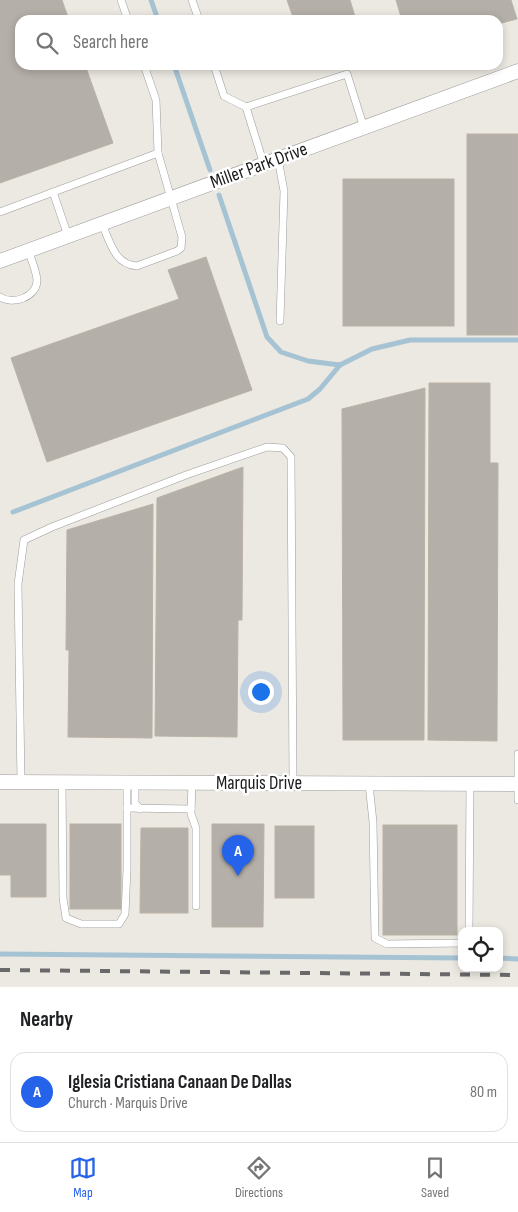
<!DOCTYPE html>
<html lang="en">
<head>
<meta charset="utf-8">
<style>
  body { margin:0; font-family:"Sofia Sans Condensed",sans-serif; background:#f6f6f6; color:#202124 }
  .controls { position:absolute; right:15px; bottom:15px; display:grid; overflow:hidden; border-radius:10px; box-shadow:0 2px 8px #0003 }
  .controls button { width:45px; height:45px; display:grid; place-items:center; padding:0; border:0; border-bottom:1px solid #e0e0e0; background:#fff; color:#202124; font:25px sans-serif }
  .you { position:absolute; left:260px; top:691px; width:18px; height:18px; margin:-12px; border:4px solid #fff; border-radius:50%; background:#1a73e8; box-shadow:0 0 0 8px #1a73e833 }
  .badge { display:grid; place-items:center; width:32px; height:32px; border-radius:50%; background:#2563eb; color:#fff; font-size:16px; font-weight:700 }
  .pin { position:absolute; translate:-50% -41px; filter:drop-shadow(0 1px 2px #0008) }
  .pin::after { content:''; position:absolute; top:26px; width:18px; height:15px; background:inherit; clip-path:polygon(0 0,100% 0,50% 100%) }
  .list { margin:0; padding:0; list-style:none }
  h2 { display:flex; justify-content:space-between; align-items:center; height:65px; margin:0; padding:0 20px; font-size:21px }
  h2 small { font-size:16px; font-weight:400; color:#757577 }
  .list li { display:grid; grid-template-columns:32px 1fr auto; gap:15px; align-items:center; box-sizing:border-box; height:80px; margin:0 10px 10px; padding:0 10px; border:1px solid #e0e0e0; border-radius:15px }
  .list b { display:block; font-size:19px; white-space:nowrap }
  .list p { margin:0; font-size:16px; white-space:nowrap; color:#757577 }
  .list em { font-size:16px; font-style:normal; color:#757577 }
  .icon { flex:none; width:28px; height:28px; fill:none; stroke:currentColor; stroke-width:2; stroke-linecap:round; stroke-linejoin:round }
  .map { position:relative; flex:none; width:518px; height:987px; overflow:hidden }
  .search { position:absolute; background:#fff; box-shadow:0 2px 8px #0003; left:15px; right:15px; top:15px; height:55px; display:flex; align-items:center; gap:12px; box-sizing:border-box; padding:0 18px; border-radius:15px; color:#757577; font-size:19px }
  .sheet { height:155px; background:#fff }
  nav { display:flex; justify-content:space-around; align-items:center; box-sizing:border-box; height:70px; border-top:1px solid #e0e0e0; background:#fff; font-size:14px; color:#757577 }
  nav a { display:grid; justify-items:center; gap:2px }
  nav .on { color:#2563eb }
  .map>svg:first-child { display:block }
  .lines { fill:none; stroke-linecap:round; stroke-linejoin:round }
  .stream { stroke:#a6c3d4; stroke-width:5 }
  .building { fill:#b4afa8; stroke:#bbb2a6 }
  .service-casing { stroke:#9c9c9c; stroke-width:8 }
  .minor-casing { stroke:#9c9c9c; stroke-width:15 }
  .service { stroke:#fff; stroke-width:7 }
  .minor { stroke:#fff; stroke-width:14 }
  .rail { stroke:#696969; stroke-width:4; stroke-dasharray:10 10; stroke-linecap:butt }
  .labels { text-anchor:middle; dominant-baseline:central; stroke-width:5; stroke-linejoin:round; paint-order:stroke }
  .street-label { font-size:19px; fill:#1b1b1b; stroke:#fff }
</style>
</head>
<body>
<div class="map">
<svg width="518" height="987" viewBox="0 0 518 987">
  <rect width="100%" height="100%" fill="#ebe9e1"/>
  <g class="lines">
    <g class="stream">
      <path d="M151 0 158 20"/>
      <path d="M174 65 210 170"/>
      <path d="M219 195 267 337 281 352 308 361 340 365 372 349 410 340H518"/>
      <path d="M13 512 308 399 320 389 340 365"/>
      <path d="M0 954 462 958"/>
      <path d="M499 958 518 959"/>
    </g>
  </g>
  <g class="building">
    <path d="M0 0H62L69 20H20V65H85L113 143 0 183Z"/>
    <path d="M287 0H350L356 20H294Z"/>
    <path d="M396 0H511L517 19 498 24V20H402Z"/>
    <rect x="467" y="134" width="51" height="201"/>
    <rect x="343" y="179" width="111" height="147"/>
    <path d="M206 257 252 390 47 462 11 358 179 299 168 270Z"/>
    <path d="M429 383H490V463H498L497 741 428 740Z"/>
    <path d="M425 388 424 740H343L342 409Z"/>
    <path d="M243 467 242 620H238L237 737 155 736 157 498Z"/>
    <path d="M153 504 152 738 68 737 69 650H66L67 530Z"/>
    <path d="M0 824H46V897H11V875H0Z"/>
    <rect x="70" y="824" width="51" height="85"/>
    <path d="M212 824H264L263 927H212Z"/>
    <rect x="383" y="825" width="74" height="110"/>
    <rect x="275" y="826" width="39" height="72"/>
    <path d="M141 828H188V913H140Z"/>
  </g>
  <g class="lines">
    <g class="service-casing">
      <g id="service">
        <path d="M121 0 128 20"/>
        <path d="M192 0 199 20"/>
        <path d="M144 65 156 100 158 153"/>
        <path d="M214 65 224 96 246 107 264 165"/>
        <path d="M246 107 347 74 364 128"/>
        <path d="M278 159 284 191 280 321"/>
        <path d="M53 192 68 236"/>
        <path d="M0 212 158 153 182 237 181 248 177 251 137 266C115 265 110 242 102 224"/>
        <path d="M0 297C12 305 36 298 37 281 37 272 31 260 29 251"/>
        <path d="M518 754V800"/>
        <path d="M21 782 18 584 24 540 52 527 186 475 267 447 283 448 291 457 293 783"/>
        <path d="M62 782 63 898 66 918 81 924H119L125 914 127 869V782"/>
        <path d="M135 782V803L140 809"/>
        <path d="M192 782 191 814 196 828V906"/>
        <path d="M369 784 373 822 375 938 387 944 462 943"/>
        <path d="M127 808 191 809"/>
        <path d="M469 931 470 784"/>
      </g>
    </g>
    <g class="minor-casing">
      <g id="minor">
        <path d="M0 261 518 71"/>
        <path d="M0 782 518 784"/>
      </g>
    </g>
    <use href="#service" class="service"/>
    <use href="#minor" class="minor"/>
    <path class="rail" d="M0 970 518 975"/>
  </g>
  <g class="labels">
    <g class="street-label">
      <text transform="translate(259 166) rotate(-20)">Miller Park Drive</text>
      <text x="259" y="783">Marquis Drive</text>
    </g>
  </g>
</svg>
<div class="controls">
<button><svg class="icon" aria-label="locate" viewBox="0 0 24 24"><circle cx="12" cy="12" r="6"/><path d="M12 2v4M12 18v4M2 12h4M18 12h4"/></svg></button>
</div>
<div class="you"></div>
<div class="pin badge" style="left:238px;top:876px">A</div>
<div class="search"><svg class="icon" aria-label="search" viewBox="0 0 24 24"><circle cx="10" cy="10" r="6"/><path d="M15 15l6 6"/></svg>Search here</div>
</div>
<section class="sheet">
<h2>Nearby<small></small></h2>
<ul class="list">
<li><span class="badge">A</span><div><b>Iglesia Cristiana Canaan De Dallas</b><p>Church · Marquis Drive</p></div><em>80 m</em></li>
</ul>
</section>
<nav>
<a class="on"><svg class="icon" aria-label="map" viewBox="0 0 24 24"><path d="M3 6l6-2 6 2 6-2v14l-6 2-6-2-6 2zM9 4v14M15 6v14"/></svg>Map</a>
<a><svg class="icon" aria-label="directions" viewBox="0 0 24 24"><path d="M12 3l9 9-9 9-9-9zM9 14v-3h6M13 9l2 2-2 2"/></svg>Directions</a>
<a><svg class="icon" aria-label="saved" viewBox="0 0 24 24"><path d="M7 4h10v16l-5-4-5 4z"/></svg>Saved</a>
</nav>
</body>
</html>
